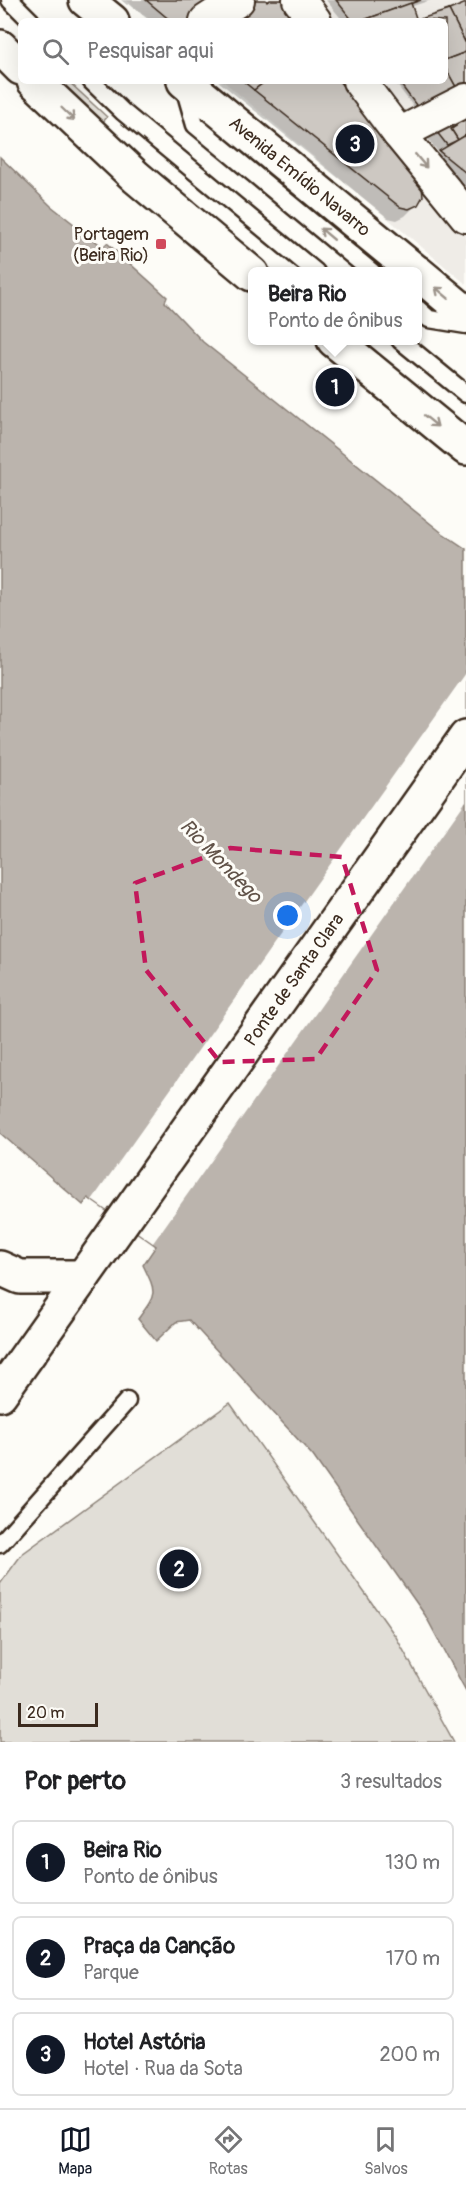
<!DOCTYPE html>
<html lang="pt">
<head>
<meta charset="utf-8">
<style>
  body { margin:0; font-family:Pangolin,sans-serif; background:#f2f2f2; color:#202124 }
  .scale { position:absolute; left:18px; bottom:15px; width:80px; box-sizing:border-box; padding-left:6px; border:3px solid #3b2a1e; border-top:0; font-size:16px; line-height:21px; white-space:nowrap; color:#3b2a1e; -webkit-text-stroke:4px #fdfcf7; paint-order:stroke }
  .you { position:absolute; left:288px; top:916px; width:21px; height:21px; margin:-15px; border:4px solid #fff; border-radius:50%; background:#1a73e8; box-shadow:0 0 0 9px #1a73e833 }
  .badge { display:grid; place-items:center; width:39px; height:39px; border-radius:50%; background:#111827; color:#fff; font-size:20px; font-weight:700 }
  .pin { position:absolute; translate:-50% -50%; border:3px solid #fff; box-shadow:0 2px 6px #0006 }
  .popup { position:absolute; left:248px; top:267px; width:174px; height:78px; box-sizing:border-box; display:grid; place-content:center; border-radius:9px; background:#fff; filter:drop-shadow(0 2px 4px #0005); font-size:20px; white-space:nowrap; color:#757577 }
  .popup b { font-size:22px; color:#202124 }
  .popup::after { content:''; position:absolute; left:50%; top:100%; margin-left:-12px; border:12px solid transparent; border-top-color:#fff }
  .list { margin:0; padding:0; list-style:none }
  h2 { display:flex; justify-content:space-between; align-items:center; height:78px; margin:0; padding:0 24px; font-size:26px }
  h2 small { font-size:20px; font-weight:400; color:#757577 }
  .list li { display:grid; grid-template-columns:39px 1fr auto; gap:18px; align-items:center; box-sizing:border-box; height:84px; margin:0 12px 12px; padding:0 12px; border:2px solid #e0e0e0; border-radius:9px }
  .list b { display:block; font-size:22px; white-space:nowrap }
  .list p { margin:0; font-size:20px; white-space:nowrap; color:#757577 }
  .list em { font-size:20px; font-style:normal; color:#757577 }
  .icon { flex:none; width:33px; height:33px; fill:none; stroke:currentColor; stroke-width:2; stroke-linecap:round; stroke-linejoin:round }
  .map { position:relative; flex:none; width:466px; height:1742px; overflow:hidden }
  .search { position:absolute; background:#fff; box-shadow:0 6px 24px #0002; left:18px; right:18px; top:18px; height:66px; display:flex; align-items:center; gap:15px; box-sizing:border-box; padding:0 21px; border-radius:9px; color:#757577; font-size:22px }
  .sheet { height:366px; background:#fff }
  nav { display:flex; justify-content:space-around; align-items:center; box-sizing:border-box; height:84px; border-top:2px solid #e0e0e0; background:#fff; font-size:16px; color:#757577 }
  nav a { display:grid; justify-items:center; gap:3px }
  nav .on { color:#111827 }
  .map>svg:first-child { display:block }
  .built { fill:#efece7 }
  .green { fill:#e1ded7; stroke:#8e847a; stroke-width:1.5 }
  .water { fill:#bbb4ad; stroke:#887d74; stroke-width:1.5 }
  .pier { fill:#fdfcf7 }
  .shadow { fill:#0003 }
  .building { fill:#cdc8c2; stroke:#3b2a1e; stroke-width:1.5 }
  .lines { fill:none; stroke-linecap:round; stroke-linejoin:round }
  .lane-casing { stroke:#3b2a1e; stroke-width:21 }
  .street-casing { stroke:#3b2a1e; stroke-width:36 }
  .secondary-casing { stroke:#3b2a1e; stroke-width:38 }
  .lane { stroke:#fdfcf7; stroke-width:16 }
  .street { stroke:#fdfcf7; stroke-width:32 }
  .secondary { stroke:#fdfcf7; stroke-width:33 }
  .oneway { stroke:#9c938a }
  .marked { fill:none; stroke:#c2185b; stroke-width:4.5; stroke-dasharray:12 8; stroke-linejoin:round }
  .poi-dot { fill:#d1495b; stroke:#fdfcf7; stroke-width:2 }
  .labels { text-anchor:middle; dominant-baseline:central; stroke-width:6; stroke-linejoin:round; paint-order:stroke }
  .street-label { font-size:18px; fill:#3b2a1e; stroke:#fdfcf7 }
  .poi-label { font-size:18px; fill:#3b2a1e; stroke:#fdfcf7; text-anchor:end }
  .water-label { font-size:20px; font-style:italic; fill:#615349; stroke:#fdfcf7 }
</style>
</head>
<body>
<div class="map">
<svg width="466" height="1742" viewBox="0 0 466 1742">
  <rect width="100%" height="100%" fill="#fdfcf7"/>
  <filter id="ink" filterUnits="userSpaceOnUse"><feTurbulence type="fractalNoise" baseFrequency=".0167" numOctaves="2"/><feDisplacementMap in="SourceGraphic" scale="12" xChannelSelector="R" yChannelSelector="G"/><feConvolveMatrix kernelMatrix="1 2 1 2 8 2 1 2 1" color-interpolation-filters="sRGB"/></filter>
  <g filter="url(#ink)">
    <path class="built" d="M126 0H466V284L223 81H445V21H151Z"/>
    <g class="green">
      <path d="M50 81H68L107 117 99 127Z"/>
      <path d="M230 1403 396 1637 454 1742H0V1584L22 1554Z"/>
    </g>
    <path class="water" d="M0 157 51 206 103 247 107 243 167 297 165 302 203 342 441 532 466 549V1691L425 1615 313 1456 189 1320 176 1322 156 1341 138 1319C157 1293 157 1294 143 1265L156 1246 88 1198 83 1205 0 1133Z"/>
    <path class="pier" d="M466 673V801L153 1243 92 1200Z"/>
    <g class="shadow">
      <path d="M121 0H232L196 21H150L129 4 127 5Z"/>
      <path d="M326 0H431L410 7 416 21H343Z"/>
      <path d="M466 4V97L422 118 394 81H445V21H419Z"/>
      <path d="M218 81H337L417 204 405 216 397 220 388 218Z"/>
      <path d="M466 104V194L431 161 439 153 422 131Z"/>
    </g>
    <g class="building">
      <path d="M146 0H227L192 21H171Z"/>
      <path d="M254 0H266L267 2 270 0H283L296 21H222Z"/>
      <path d="M336 0H421L361 21H353Z"/>
      <path d="M411 3 417 21H361Z"/>
      <path d="M466 3V44L449 10Z"/>
      <path d="M449 10 466 44V52L445 60V21L417 20Z"/>
      <path d="M466 52V96L462 98 445 67V60Z"/>
      <path d="M445 67 462 98 425 117 398 81H445Z"/>
      <path d="M243 81H266L254 90Z"/>
      <path d="M266 81H339L422 187 423 196 418 205 409 209 400 207 254 90Z"/>
      <path d="M466 102V135L458 140 451 129 456 126 448 111Z"/>
      <path d="M448 111 456 126 451 129 458 140 447 145 429 122Z"/>
      <path d="M466 135V173L439 151Z"/>
    </g>
    <g class="lines">
      <g class="lane-casing">
        <g id="lane">
          <path d="M10 0 31 21"/>
          <path d="M91 81 123 112 316 272"/>
          <path d="M184 87 195 125 372 272"/>
          <path d="M418 309 429 319 466 325"/>
          <path d="M400 340 466 394"/>
          <path d="M0 1544 127 1401"/>
        </g>
      </g>
      <g class="street-casing">
        <g id="street">
          <path d="M299 0 315 21"/>
          <path d="M206 21 238 0"/>
          <path d="M359 81 399 134 466 216"/>
          <path d="M399 134 466 100"/>
        </g>
      </g>
      <g class="secondary-casing">
        <g id="secondary">
          <path d="M86 0 112 21"/>
          <path d="M0 47 21 68"/>
          <path d="M34 81 136 177 252 274"/>
          <path id="s1" d="M184 81 416 272"/>
          <path d="M418 273 466 313"/>
          <path d="M334 340 466 448"/>
          <path d="M0 1268 20 1277H83"/>
          <path id="s2" d="M0 1394 466 737"/>
        </g>
      </g>
      <use href="#lane" class="lane"/>
      <use href="#street" class="street"/>
      <use href="#secondary" class="secondary"/>
    </g>
    <defs><path id="oneway-shaft" d="M-6 0H5M1.5-3L5.5 0L1.5 3" fill="none" stroke-width="1.6" stroke-linecap="round" stroke-linejoin="round" transform="scale(1.5)"/></defs>
    <g class="oneway">
      <use href="#oneway-shaft" transform="translate(68 114) rotate(44)"/>
      <use href="#oneway-shaft" transform="translate(421 161) rotate(50)"/>
      <use href="#oneway-shaft" transform="translate(327 234) rotate(-140)"/>
      <use href="#oneway-shaft" transform="translate(442 293) rotate(-140)"/>
      <use href="#oneway-shaft" transform="translate(431 421) rotate(39)"/>
    </g>
  </g>
  <path class="marked" d="M230 848 342 857 377 970 316 1059 220 1062 146 970 135 883Z"/>
  <rect class="poi-dot" x="155" y="238" width="12" height="12" rx="3"/>
  <g class="labels">
    <g class="street-label">
      <text stroke="none"><textPath href="#s1" startOffset="150">Avenida Emídio Navarro</textPath></text>
      <text stroke="none"><textPath href="#s2" startOffset="508">Ponte de Santa Clara</textPath></text>
    </g>
    <g class="poi-label">
      <text x="149" y="234">Portagem<tspan x="149" dy="21">(Beira Rio)</tspan></text>
    </g>
    <g class="water-label">
      <text transform="translate(221 861) rotate(46)">Rio Mondego</text>
    </g>
  </g>
</svg>
<div class="scale">20 m</div>
<div class="you"></div>
<div class="pin badge" style="left:335px;top:387px">1</div>
<div class="popup"><b>Beira Rio</b>Ponto de ônibus</div>
<div class="pin badge" style="left:179px;top:1569px">2</div>
<div class="pin badge" style="left:355px;top:144px">3</div>
<div class="search"><svg class="icon" aria-label="search" viewBox="0 0 24 24"><circle cx="10" cy="10" r="6"/><path d="M15 15l6 6"/></svg>Pesquisar aqui</div>
</div>
<section class="sheet">
<h2>Por perto<small>3 resultados</small></h2>
<ul class="list">
<li><span class="badge">1</span><div><b>Beira Rio</b><p>Ponto de ônibus</p></div><em>130 m</em></li>
<li><span class="badge">2</span><div><b>Praça da Canção</b><p>Parque</p></div><em>170 m</em></li>
<li><span class="badge">3</span><div><b>Hotel Astória</b><p>Hotel · Rua da Sota</p></div><em>200 m</em></li>
</ul>
</section>
<nav>
<a class="on"><svg class="icon" aria-label="map" viewBox="0 0 24 24"><path d="M3 6l6-2 6 2 6-2v14l-6 2-6-2-6 2zM9 4v14M15 6v14"/></svg>Mapa</a>
<a><svg class="icon" aria-label="directions" viewBox="0 0 24 24"><path d="M12 3l9 9-9 9-9-9zM9 14v-3h6M13 9l2 2-2 2"/></svg>Rotas</a>
<a><svg class="icon" aria-label="saved" viewBox="0 0 24 24"><path d="M7 4h10v16l-5-4-5 4z"/></svg>Salvos</a>
</nav>
</body>
</html>
